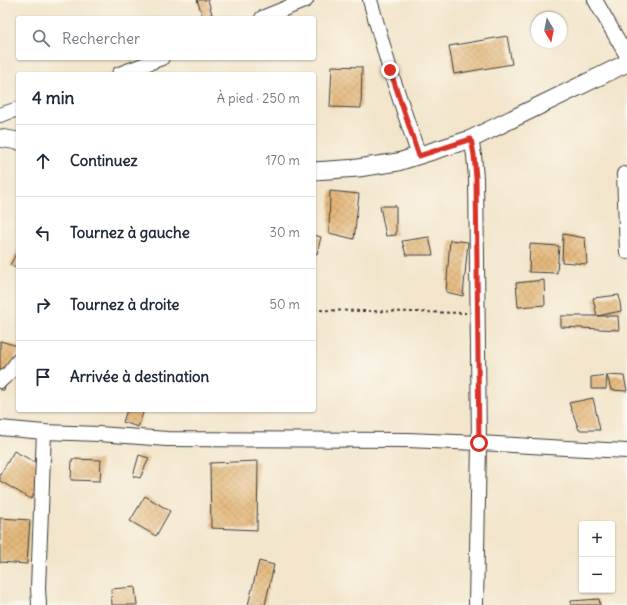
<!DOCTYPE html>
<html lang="fr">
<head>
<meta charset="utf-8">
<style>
  body { margin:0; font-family:Delius,sans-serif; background:#f2f2f3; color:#1f2937 }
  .controls { position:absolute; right:12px; bottom:12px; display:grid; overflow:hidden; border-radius:4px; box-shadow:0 1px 3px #0004 }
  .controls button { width:36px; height:36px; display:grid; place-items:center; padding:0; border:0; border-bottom:1px solid #e0e1e3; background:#fff; color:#1f2937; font:20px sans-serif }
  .compass { position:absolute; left:531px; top:12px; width:36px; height:36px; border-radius:50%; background:#fff; box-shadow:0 1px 3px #0004; rotate:170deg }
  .stop { position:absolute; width:12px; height:12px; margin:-9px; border:3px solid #d93025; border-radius:50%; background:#fff }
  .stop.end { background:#d93025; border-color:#fff; box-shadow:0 1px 4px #0008 }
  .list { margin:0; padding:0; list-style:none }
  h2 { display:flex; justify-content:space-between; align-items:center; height:52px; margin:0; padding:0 16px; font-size:17px }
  h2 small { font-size:13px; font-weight:400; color:#747a83 }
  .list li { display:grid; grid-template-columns:26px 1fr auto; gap:12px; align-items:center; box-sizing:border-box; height:72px; padding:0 16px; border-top:1px solid #e0e1e3 }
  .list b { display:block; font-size:15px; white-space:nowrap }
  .list em { font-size:13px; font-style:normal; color:#747a83 }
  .icon { flex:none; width:22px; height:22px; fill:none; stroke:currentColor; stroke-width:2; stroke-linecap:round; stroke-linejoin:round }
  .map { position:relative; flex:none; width:627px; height:605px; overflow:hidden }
  .search { position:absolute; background:#fff; box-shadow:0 1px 3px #0004; left:16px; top:16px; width:300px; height:44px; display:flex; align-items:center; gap:10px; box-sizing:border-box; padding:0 14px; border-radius:4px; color:#747a83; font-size:15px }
  .panel { position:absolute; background:#fff; box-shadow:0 1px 3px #0004; left:16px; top:72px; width:300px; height:340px; border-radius:4px }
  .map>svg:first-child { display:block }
  .building { fill:url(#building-cross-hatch) }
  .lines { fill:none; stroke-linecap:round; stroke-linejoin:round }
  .minor-casing { stroke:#3c3a36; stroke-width:16 }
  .tertiary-casing { stroke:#3c3a36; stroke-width:19 }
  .path { stroke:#3c3a36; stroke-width:2; stroke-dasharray:3 3; stroke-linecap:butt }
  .minor { stroke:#fff; stroke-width:14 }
  .tertiary { stroke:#fff; stroke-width:17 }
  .route { stroke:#d93025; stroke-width:5 }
</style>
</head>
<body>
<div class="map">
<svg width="627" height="605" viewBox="0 0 627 605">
  <defs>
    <pattern id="building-cross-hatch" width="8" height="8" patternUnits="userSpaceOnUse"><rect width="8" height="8" fill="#e4b87c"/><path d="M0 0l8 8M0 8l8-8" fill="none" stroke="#c39e6b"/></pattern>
  </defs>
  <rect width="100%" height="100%" fill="#fbf7ec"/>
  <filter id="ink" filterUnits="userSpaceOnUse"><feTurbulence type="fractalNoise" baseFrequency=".025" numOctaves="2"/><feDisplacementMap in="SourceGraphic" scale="8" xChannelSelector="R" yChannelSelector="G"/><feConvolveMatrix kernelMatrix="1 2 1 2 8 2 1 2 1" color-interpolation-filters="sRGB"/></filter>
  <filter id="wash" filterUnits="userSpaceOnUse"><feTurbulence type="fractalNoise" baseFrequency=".012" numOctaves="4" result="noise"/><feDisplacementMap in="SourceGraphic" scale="16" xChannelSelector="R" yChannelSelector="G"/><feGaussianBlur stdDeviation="0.9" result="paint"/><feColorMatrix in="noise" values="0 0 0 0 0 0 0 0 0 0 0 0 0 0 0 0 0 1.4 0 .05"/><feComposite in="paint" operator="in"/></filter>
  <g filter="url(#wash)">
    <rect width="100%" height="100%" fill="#f2e5cb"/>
    <g id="blocks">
      <g class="building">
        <path d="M197 0H208L212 14 203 17Z"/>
        <path d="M507 36 512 64 454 74 449 46Z"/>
        <path d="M332 66 362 67 361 108 330 107Z"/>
        <path d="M330 191 359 194 354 239 329 233Z"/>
        <path d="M380 206H396V235L386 236Z"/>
        <path d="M563 234 585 238 587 264 562 262Z"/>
        <path d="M314 235 321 237 317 254 314 253Z"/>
        <path d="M429 237 433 255H406L402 241Z"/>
        <path d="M450 240 468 242 463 296 446 292Z"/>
        <path d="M530 244 559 246 557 273 529 272Z"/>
        <path d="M18 250V269L10 265Z"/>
        <path d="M544 280 545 305 518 307 516 283Z"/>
        <path d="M619 295 621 311 597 316 593 298Z"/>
        <path d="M561 316H618L619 330 561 327Z"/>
        <path d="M0 341 18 346V351L4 390H0Z"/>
        <path d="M607 375 606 389H591V377Z"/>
        <path d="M607 375 624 376 627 391 611 390Z"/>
        <path d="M593 398 600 430H579L569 403Z"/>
        <path d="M127 410H144L138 427 123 422Z"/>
        <path d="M14 451 48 469 31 499 0 481V475Z"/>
        <path d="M139 455 149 458 140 478 133 476Z"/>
        <path d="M72 459 101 460 100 481 71 480Z"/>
        <path d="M258 461 257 530 211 528 210 463Z"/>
        <path d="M145 496 170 511 156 536 130 521Z"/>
        <path d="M0 518 30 520 27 564 0 562Z"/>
        <path d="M259 561 274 565 265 605H248Z"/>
        <path d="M135 587 137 605H112L111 589Z"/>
        <path d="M599 599 600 605H571V601Z"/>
      </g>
    </g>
  </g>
  <g filter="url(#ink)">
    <use href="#blocks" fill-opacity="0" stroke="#3c3a36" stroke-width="1"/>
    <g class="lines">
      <g class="minor-casing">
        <g id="minor">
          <path d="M370 0 390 70 419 156"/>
          <path d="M595 0 627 56"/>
          <path d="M262 18 306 0"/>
          <path d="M119 74 162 58"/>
          <path d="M0 115 18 109"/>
          <path d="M471 139 474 155 476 178 477 261 479 443 476 605"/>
          <path d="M624 174 627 252"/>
          <path d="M0 381 9 373 18 361"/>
          <path d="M0 428 44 432 99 434 167 439 407 440 479 443 566 448 627 451"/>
          <path d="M39 605 38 588 44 432"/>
        </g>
      </g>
      <g class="tertiary-casing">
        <g id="tertiary">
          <path d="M0 138 18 141"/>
          <path d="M314 171 358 168 398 162 471 139 627 63"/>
        </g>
      </g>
      <path class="path" d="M314 310 466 313"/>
      <use href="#minor" class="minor"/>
      <use href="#tertiary" class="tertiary"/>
    </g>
  </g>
  <g class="lines" filter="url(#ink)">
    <path class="route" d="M390 70 419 156 471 139 474 155 476 178 479 443"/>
  </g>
</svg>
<div class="controls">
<button>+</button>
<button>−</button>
</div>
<svg class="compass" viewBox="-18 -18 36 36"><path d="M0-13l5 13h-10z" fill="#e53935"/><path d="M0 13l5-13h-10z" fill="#747a83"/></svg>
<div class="stop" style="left:479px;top:443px"></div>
<div class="stop end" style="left:390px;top:70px"></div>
<div class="search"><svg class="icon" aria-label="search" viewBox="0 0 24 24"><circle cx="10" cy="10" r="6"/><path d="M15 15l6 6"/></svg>Rechercher</div>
<section class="panel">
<h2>4 min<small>À pied · 250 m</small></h2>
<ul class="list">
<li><svg class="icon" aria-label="ahead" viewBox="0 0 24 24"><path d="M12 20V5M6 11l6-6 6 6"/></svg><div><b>Continuez</b></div><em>170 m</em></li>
<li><svg class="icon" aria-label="left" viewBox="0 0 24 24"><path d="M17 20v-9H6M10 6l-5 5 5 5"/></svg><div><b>Tournez à gauche</b></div><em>30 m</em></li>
<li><svg class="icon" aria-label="right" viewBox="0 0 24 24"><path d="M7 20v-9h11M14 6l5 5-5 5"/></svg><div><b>Tournez à droite</b></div><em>50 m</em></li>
<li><svg class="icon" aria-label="arrive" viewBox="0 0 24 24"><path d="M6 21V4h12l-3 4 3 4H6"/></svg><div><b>Arrivée à destination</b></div></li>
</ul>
</section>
</div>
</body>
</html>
